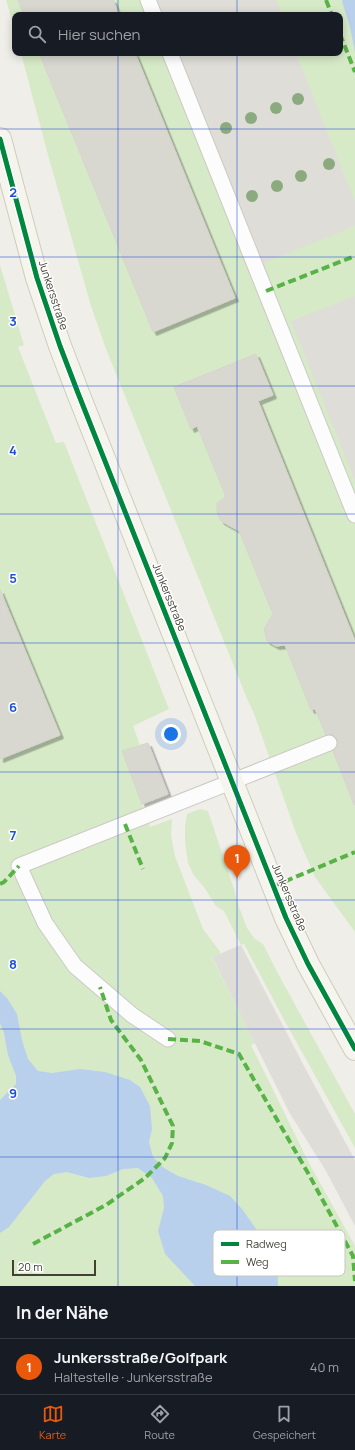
<!DOCTYPE html>
<html lang="de">
<head>
<meta charset="utf-8">
<style>
  body { margin:0; font-family:Manrope,sans-serif; background:#242831; color:#f1f3f6 }
  .scale { position:absolute; left:12px; bottom:10px; width:84px; box-sizing:border-box; padding-left:4px; border:2px solid #444034; border-top:0; font-size:11px; line-height:14px; white-space:nowrap; color:#444034; -webkit-text-stroke:3px #fff; paint-order:stroke }
  .you { position:absolute; left:171px; top:734px; width:14px; height:14px; margin:-10px; border:3px solid #fff; border-radius:50%; background:#1a73e8; box-shadow:0 0 0 6px #1a73e833 }
  .badge { display:grid; place-items:center; width:26px; height:26px; border-radius:50%; background:#ea580c; color:#fff; font-size:13px; font-weight:700 }
  .pin { position:absolute; translate:-50% -33px; filter:drop-shadow(0 1px 2px #0008) }
  .pin::after { content:''; position:absolute; top:21px; width:14px; height:12px; background:inherit; clip-path:polygon(0 0,100% 0,50% 100%) }
  .list { margin:0; padding:0; list-style:none }
  h2 { display:flex; justify-content:space-between; align-items:center; height:52px; margin:0; padding:0 16px; font-size:17px }
  h2 small { font-size:13px; font-weight:400; color:#9ea1a6 }
  .list li { display:grid; grid-template-columns:26px 1fr auto; gap:12px; align-items:center; box-sizing:border-box; height:56px; padding:0 16px; border-top:1px solid #363941 }
  .list b { display:block; font-size:15px; white-space:nowrap }
  .list p { margin:0; font-size:13px; white-space:nowrap; color:#9ea1a6 }
  .list em { font-size:13px; font-style:normal; color:#9ea1a6 }
  .icon { flex:none; width:22px; height:22px; fill:none; stroke:currentColor; stroke-width:2; stroke-linecap:round; stroke-linejoin:round }
  .map { position:relative; flex:none; width:355px; height:1286px; overflow:hidden }
  .search { position:absolute; background:#171b24; box-shadow:0 2px 10px #0003; left:12px; right:12px; top:12px; height:44px; display:flex; align-items:center; gap:10px; box-sizing:border-box; padding:0 14px; border-radius:8px; color:#9ea1a6; font-size:15px }
  .sheet { height:108px; background:#171b24 }
  nav { display:flex; justify-content:space-around; align-items:center; box-sizing:border-box; height:56px; border-top:1px solid #363941; background:#171b24; font-size:11px; color:#9ea1a6 }
  nav a { display:grid; justify-items:center; gap:2px }
  nav .on { color:#ea580c }
  .map>svg:first-child { display:block }
  .green { fill:#d7eac8 }
  .parking { fill:#deddd8 }
  .water { fill:#b8d0ec }
  .building { fill:#d8d7d0; stroke:#d7d5ce; filter:url(#shadow) }
  .lines { fill:none; stroke-linecap:round; stroke-linejoin:round }
  .service-casing { stroke:#cbcac4; stroke-width:17 }
  .secondary-casing { stroke:#ceccbf; stroke-width:24 }
  .service { stroke:#fdfcfc; stroke-width:15 }
  .secondary { stroke:#f6f5ed; stroke-width:22 }
  .quiet { stroke:#57b346; stroke-width:4; stroke-dasharray:8 4; stroke-linecap:butt }
  .cycleway-casing { stroke:#fff; stroke-width:8 }
  .cycleway { stroke:#00873e; stroke-width:5 }
  .tree { fill:#8bab7f }
  .grid { fill:none; stroke:#1d4ed8; stroke-width:1; stroke-opacity:0.55 }
  .labels { text-anchor:middle; dominant-baseline:central; stroke-width:3; stroke-linejoin:round; paint-order:stroke }
  .street-label { font-size:11px; fill:#444034; stroke:#fff }
  .key { fill:#fff; stroke:#c7c6c2; stroke-width:1 }
  .key-label { font-size:11px; fill:#444034 }
  .grid-label { font-size:13px; text-anchor:middle; font-weight:bold; fill:#1d4ed8; stroke:#fff; stroke-width:3; stroke-linejoin:round; paint-order:stroke }
</style>
</head>
<body>
<div class="map">
<svg width="355" height="1286" viewBox="0 0 355 1286">
  <defs>
    <filter id="shadow"><feDropShadow dx="3.5" dy="3.5" stdDeviation="0" flood-color="#0004"/></filter>
  </defs>
  <rect width="100%" height="100%" fill="#efeee8"/>
  <g class="green">
    <path d="M6 0H355V932L315 877 296 833 253 711 248 701 106 349 91 306 48 155 21 53H340V15H15V31Z"/>
    <path d="M0 265 24 345 18 347 56 443 64 442 169 709 133 726 140 745 148 743 168 794 142 804 150 827 172 819 171 835 175 856 203 929 221 953 212 958 255 1043 251 1045 308 1161 355 1246V1286H0Z"/>
    <path d="M200 809 208 811 234 889 239 907 247 928 255 939 263 944 275 968 355 1114V1148L282 1016 244 944 241 945 224 911 216 906 206 890 193 874 188 863 185 841V826L187 814Z"/>
  </g>
  <g class="parking">
    <path d="M148 0H276L282 15H154Z"/>
    <path d="M170 53H296L355 202V226L256 266Z"/>
    <path d="M355 296V481L291 321Z"/>
    <path d="M241 945 304 1066 355 1160V1226L326 1171 289 1112 212 957Z"/>
  </g>
  <g class="water">
    <path d="M342 0H355V52L349 23 343 5Z"/>
    <path d="M0 991 7 998 17 1014 22 1040 28 1059 38 1071 52 1073 80 1069 105 1072 130 1080 140 1087 150 1106 152 1129 149 1142 153 1157 164 1168 178 1176 206 1185 230 1196 242 1209 271 1250 277 1263 278 1286H195L165 1254 158 1231 164 1208 163 1196 152 1178 138 1168 123 1169 106 1176 89 1178 67 1172 54 1174 45 1181 9 1227 0 1233V1100L16 1084V1076L8 1055 4 1033 0 1023Z"/>
  </g>
  <g class="building">
    <path d="M18 0H113L119 15H24Z"/>
    <path d="M39 53H135L235 298 153 332Z"/>
    <path d="M256 354 273 395 258 401 355 641V804L354 805 333 751 336 749 338 745 337 739 331 734 326 735 315 709 311 710 285 645 276 646 267 641 264 629 273 614 239 531 221 521 217 513V503L226 497 197 426 191 429 174 387Z"/>
    <path d="M0 590 60 735 0 759Z"/>
    <path d="M148 743 168 794 142 804 122 751Z"/>
  </g>
  <g class="lines">
    <g class="service-casing">
      <g id="service">
        <path d="M148 0 154 15"/>
        <path d="M170 53 355 515"/>
        <path d="M168 1039 132 1015 75 966 45 923 19 866 329 743"/>
      </g>
    </g>
    <g class="secondary-casing">
      <path id="secondary" d="M0 139 37 278 60 346 78 393 286 918 308 964 355 1049"/>
    </g>
    <use href="#service" class="service"/>
    <use href="#secondary" class="secondary"/>
    <g class="quiet">
      <path d="M326 0 332 15"/>
      <path d="M340 34 355 72"/>
      <path d="M266 291 355 256"/>
      <path d="M125 824 143 869"/>
      <path d="M0 884 4 882 19 866"/>
      <path d="M274 886 355 852"/>
      <path d="M168 1039 200 1041 239 1054 308 1173 353 1256 355 1281"/>
      <path d="M33 1244 106 1205 145 1178 165 1158 172 1143 173 1126 141 1060 111 1020 100 987"/>
    </g>
    <g class="cycleway-casing">
      <path id="cycleway" d="M0 139 37 278 60 346 78 393 286 918 308 964 355 1049"/>
    </g>
    <use href="#cycleway" class="cycleway"/>
  </g>
  <g class="tree">
    <circle cx="298" cy="99" r="6"/>
    <circle cx="276" cy="108" r="6"/>
    <circle cx="251" cy="118" r="6"/>
    <circle cx="226" cy="128" r="6"/>
    <circle cx="329" cy="164" r="6"/>
    <circle cx="301" cy="176" r="6"/>
    <circle cx="277" cy="186" r="6"/>
    <circle cx="252" cy="196" r="6"/>
  </g>
  <path class="grid" d="M118 0V15M237 0V15M118 53V1286M237 53V1286M0 129H355M0 257H355M0 386H355M0 514H355M0 643H355M0 772H355M0 900H355M0 1029H355M0 1157H355"/>
  <g class="labels">
    <g class="street-label">
      <text transform="translate(54 295) rotate(72)">Junkersstraße</text>
      <text transform="translate(170 597) rotate(68)">Junkersstraße</text>
      <text transform="translate(290 897) rotate(67)">Junkersstraße</text>
    </g>
  </g>
  <rect x="213" y="1230" width="132" height="46" rx="6" class="key"/>
  <rect x="221" y="1242" width="18" height="4" fill="#00873e"/>
  <rect x="221" y="1260" width="18" height="4" fill="#57b346"/>
  <g class="key-label">
    <text x="246" y="1248">Radweg</text>
    <text x="246" y="1266">Weg</text>
  </g>
  <g class="grid-label">
    <text x="13" y="197">2</text>
    <text x="13" y="326">3</text>
    <text x="13" y="455">4</text>
    <text x="13" y="583">5</text>
    <text x="13" y="712">6</text>
    <text x="13" y="840">7</text>
    <text x="13" y="969">8</text>
    <text x="13" y="1098">9</text>
  </g>
</svg>
<div class="scale">20 m</div>
<div class="you"></div>
<div class="pin badge" style="left:237px;top:878px">1</div>
<div class="search"><svg class="icon" aria-label="search" viewBox="0 0 24 24"><circle cx="10" cy="10" r="6"/><path d="M15 15l6 6"/></svg>Hier suchen</div>
</div>
<section class="sheet">
<h2>In der Nähe<small></small></h2>
<ul class="list">
<li><span class="badge">1</span><div><b>Junkersstraße/Golfpark</b><p>Haltestelle · Junkersstraße</p></div><em>40 m</em></li>
</ul>
</section>
<nav>
<a class="on"><svg class="icon" aria-label="map" viewBox="0 0 24 24"><path d="M3 6l6-2 6 2 6-2v14l-6 2-6-2-6 2zM9 4v14M15 6v14"/></svg>Karte</a>
<a><svg class="icon" aria-label="directions" viewBox="0 0 24 24"><path d="M12 3l9 9-9 9-9-9zM9 14v-3h6M13 9l2 2-2 2"/></svg>Route</a>
<a><svg class="icon" aria-label="saved" viewBox="0 0 24 24"><path d="M7 4h10v16l-5-4-5 4z"/></svg>Gespeichert</a>
</nav>
</body>
</html>
